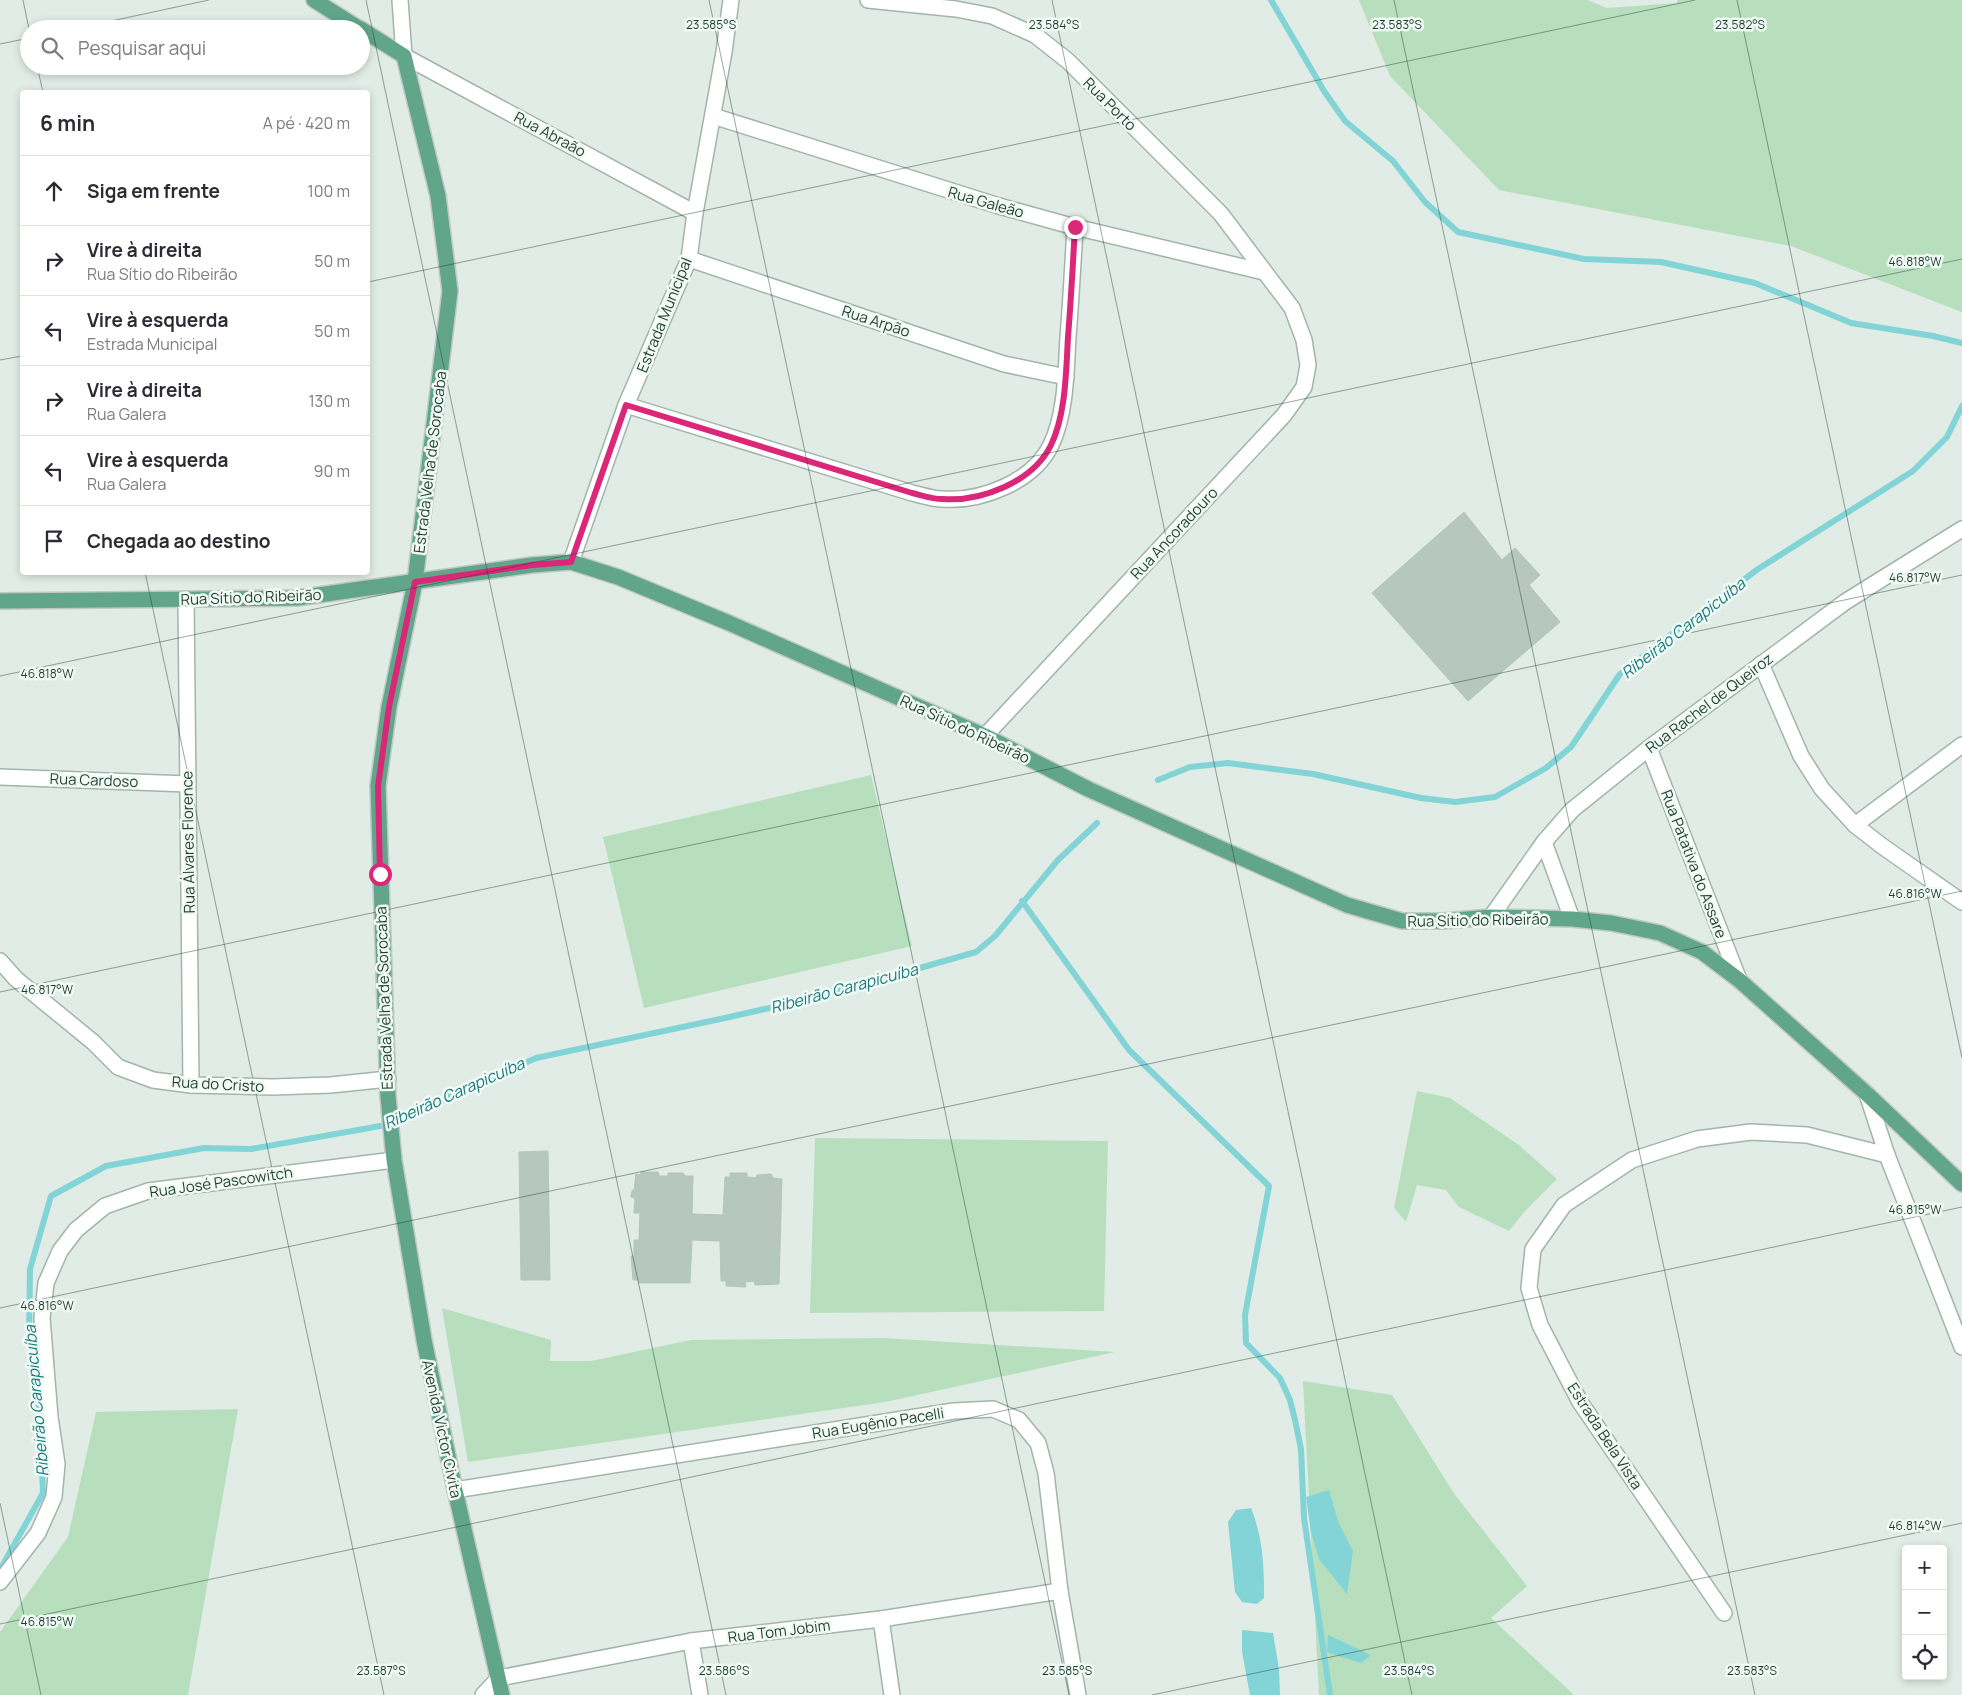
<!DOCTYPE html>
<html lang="pt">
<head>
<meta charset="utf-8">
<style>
  body { margin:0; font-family:Manrope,sans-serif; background:#f2f2f3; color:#2b2b33 }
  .controls { position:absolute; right:15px; bottom:15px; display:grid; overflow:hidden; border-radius:5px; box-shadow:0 2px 8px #0003 }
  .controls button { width:45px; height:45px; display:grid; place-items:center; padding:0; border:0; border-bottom:1px solid #e1e1e2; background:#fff; color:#2b2b33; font:25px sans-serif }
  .stop { position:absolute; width:15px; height:15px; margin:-11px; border:4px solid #db2777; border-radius:50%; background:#fff }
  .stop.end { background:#db2777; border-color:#fff; box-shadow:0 1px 5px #0008 }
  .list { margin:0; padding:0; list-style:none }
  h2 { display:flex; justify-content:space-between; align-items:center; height:65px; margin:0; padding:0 20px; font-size:21px }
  h2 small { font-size:16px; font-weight:400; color:#7c7c81 }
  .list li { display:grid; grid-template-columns:32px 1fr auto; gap:15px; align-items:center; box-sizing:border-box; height:70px; padding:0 20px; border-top:1px solid #e1e1e2 }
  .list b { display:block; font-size:19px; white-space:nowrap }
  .list p { margin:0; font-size:16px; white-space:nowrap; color:#7c7c81 }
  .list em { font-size:16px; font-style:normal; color:#7c7c81 }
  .icon { flex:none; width:28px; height:28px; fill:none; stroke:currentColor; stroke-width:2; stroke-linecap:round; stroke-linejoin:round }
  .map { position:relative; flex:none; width:1962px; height:1695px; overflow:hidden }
  .search { position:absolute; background:#fff; box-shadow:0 2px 8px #0003; left:20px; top:20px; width:350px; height:55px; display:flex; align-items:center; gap:12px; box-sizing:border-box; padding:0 18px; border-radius:28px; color:#7c7c81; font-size:19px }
  .panel { position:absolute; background:#fff; box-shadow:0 2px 8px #0003; left:20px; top:90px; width:350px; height:485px; border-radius:5px }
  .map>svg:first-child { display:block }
  .green { fill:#b7dfbd }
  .water { fill:#83d4d6 }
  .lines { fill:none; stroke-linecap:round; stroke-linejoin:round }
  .stream { stroke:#83d4d6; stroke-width:6 }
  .building { fill:#b5c7be; stroke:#b2c6bb }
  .minor-casing { stroke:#a2b4ac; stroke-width:18 }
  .major-casing { stroke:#c0c9c6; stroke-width:18 }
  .minor { stroke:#fff; stroke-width:15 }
  .major { stroke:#61a58b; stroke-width:15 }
  .route { stroke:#db2777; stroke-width:6 }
  .ticks { fill:none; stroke:#1f3e32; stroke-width:1; stroke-opacity:0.45 }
  .labels { text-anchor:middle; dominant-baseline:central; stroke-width:5; stroke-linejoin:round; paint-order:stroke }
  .street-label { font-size:15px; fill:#1f3e32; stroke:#f1f9f4 }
  .water-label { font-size:16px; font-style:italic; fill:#157a7f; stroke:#f1f9f4 }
  .ticks-label { font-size:12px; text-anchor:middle; fill:#1f3e32; stroke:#f1f9f4; stroke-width:5; stroke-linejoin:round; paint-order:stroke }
</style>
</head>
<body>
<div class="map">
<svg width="1962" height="1695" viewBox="0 0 1962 1695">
  <rect width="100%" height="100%" fill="#e0ece5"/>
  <g class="green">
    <path d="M1359 0H1587L1607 8 1677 3V0H1962V312L1791 246 1499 190 1390 76Z"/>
    <path d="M871 775 912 946 644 1008 603 837Z"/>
    <path d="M1417 1091 1450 1098 1519 1145 1557 1179 1524 1212 1509 1231 1459 1207 1446 1190 1417 1185 1406 1222 1394 1208Z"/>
    <path d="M815 1138 1108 1141 1104 1311 810 1313Z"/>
    <path d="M442 1308 551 1340 550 1361H591L691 1340 883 1338 1115 1352 885 1402 468 1462Z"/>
    <path d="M1303 1381 1392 1395 1455 1495 1527 1586 1491 1618 1574 1695H1319Z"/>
    <path d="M238 1409 188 1695H0V1632L68 1537 96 1412Z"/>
  </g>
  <g class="water">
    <path d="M1329 1490 1338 1521 1353 1551 1347 1594 1319 1559 1311 1532 1306 1497Z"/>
    <path d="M1251 1508C1263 1538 1264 1566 1264 1598L1257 1604 1242 1602 1235 1592 1228 1522 1236 1510Z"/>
    <path d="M1242 1630 1273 1633 1279 1669 1280 1695H1250L1242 1652Z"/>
    <path d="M1328 1635 1371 1655 1361 1663 1327 1652Z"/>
  </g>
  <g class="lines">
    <g class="stream">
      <path d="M1271 0 1324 91 1345 121 1393 161 1425 202 1458 232 1584 259 1661 262 1755 283 1851 323 1933 336 1962 343"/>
      <path d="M1158 780 1190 767 1228 763 1313 774 1421 798 1455 802 1495 797 1546 768 1571 747 1620 674 1669 636 1758 569 1913 471 1947 437 1962 406"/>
      <path d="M1022 901 1129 1050 1269 1186 1245 1315 1246 1343 1280 1378 1290 1400 1295 1420 1301 1449 1304 1518 1330 1695"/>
      <path d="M0 1570 43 1493 40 1415 29 1339 30 1269 51 1196 106 1166 204 1148 251 1149 386 1125 536 1058 725 1018 818 997 976 952 995 936 1058 860 1097 823"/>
    </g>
  </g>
  <g class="building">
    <path d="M1464 512 1502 560 1515 548 1540 575 1529 585 1560 622 1468 701 1372 593Z"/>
    <path d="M548 1151 550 1280H521L519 1152Z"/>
    <path d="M641 1172H658L659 1176H668V1173H683L685 1176H693L692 1214 723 1215 725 1177H730V1173H747V1177L756 1178 757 1175 771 1174 773 1178 782 1179 779 1284 755 1285 754 1281 745 1282 746 1287 726 1286V1281H721L720 1241 692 1240 690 1283H639L638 1280H633L631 1256H634V1240H639L640 1213H634L635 1198 631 1197 632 1191 634 1190 636 1174 640 1175Z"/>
  </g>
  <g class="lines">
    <g class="minor-casing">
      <g id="minor">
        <path d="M400 0 404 56 695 213"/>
        <path d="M868 0 956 9 992 16 1035 35 1068 61 1221 214 1292 308 1304 340 1308 365 1304 387 1284 415 985 736"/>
        <path d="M713 116 999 206 1075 227 1264 272"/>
        <path d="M689 259 1004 364 1066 377"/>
        <path d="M626 405 912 493C921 495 932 499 942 499 981 502 1033 482 1051 445 1066 414 1066 371 1068 337 1071 300 1073 263 1075 227"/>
        <path d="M571 562 626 405 689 259 695 213 724 52 731 0"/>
        <path d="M186 599 191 1085"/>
        <path d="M1761 664 1801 756 1822 789 1855 825 1882 846 1962 902"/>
        <path d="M1649 748 1739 980"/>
        <path d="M0 777 188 784"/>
        <path d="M1855 825 1962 745"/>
        <path d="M1544 842 1572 919"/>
        <path d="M1491 917 1544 842 1572 810 1649 748 1845 602 1962 529"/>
        <path d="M0 961 16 979 93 1042 118 1067 153 1080 191 1085 273 1087 331 1085 388 1079"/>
        <path d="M1867 1094 1887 1155 1962 1347"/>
        <path d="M455 1490 954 1411 993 1409 1019 1420 1038 1443 1046 1473 1060 1591 1078 1695"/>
        <path d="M0 1582 38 1533 54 1497 57 1464 50 1417 42 1318 46 1283 60 1251 76 1230 105 1206 148 1191 394 1160"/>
        <path d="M1724 1613 1580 1402 1540 1325 1529 1288 1533 1249 1564 1205 1632 1160 1697 1139 1751 1132 1807 1135 1887 1155"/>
        <path d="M881 1619 892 1695"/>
        <path d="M691 1641 700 1695"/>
        <path d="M483 1695 499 1678 691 1641 881 1619 1060 1591"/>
      </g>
    </g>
    <g class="major-casing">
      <g id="major">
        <path d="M314 0 360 29"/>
        <path d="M361 29 404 56 438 196 450 291 415 582 389 707 378 786 388 1096 394 1160 424 1340 455 1490 502 1695"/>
        <path d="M0 601 297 598 532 565 571 562 618 577 729 623 985 736 1088 789 1347 905 1402 921H1444L1491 917 1572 919 1611 923 1660 933 1702 952 1739 980 1867 1094 1962 1184"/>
      </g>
    </g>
    <use href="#minor" class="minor"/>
    <use href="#major" class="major"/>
  </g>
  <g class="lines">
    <path class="route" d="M380 874 378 786 389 707 415 582 532 565 571 562 626 405 912 493C921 495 932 499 942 499 981 502 1033 482 1051 445 1066 414 1066 371 1068 337 1071 300 1073 263 1075 227"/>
  </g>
  <path class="ticks" d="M23 0 29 29M366 0 726 1695M709 0 1069 1695M1052 0 1412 1695M1394 0 1755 1695M1737 0 1962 1058M74 29 209 0M0 44 29 38M37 66 43 92M368 282 1695 0M0 360 22 356M145 572 384 1695M0 676 1962 259M0 992 1962 575M0 1308 1962 891M0 1503 41 1695M0 1624 1962 1207M1152 1695 1962 1523"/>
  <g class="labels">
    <g class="street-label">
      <text transform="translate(1110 104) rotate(45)">Rua Porto</text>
      <text transform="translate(550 134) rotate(28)">Rua Abraão</text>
      <text transform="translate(986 202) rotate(16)">Rua Galeão</text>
      <text transform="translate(664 315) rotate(-68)">Estrada Municipal</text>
      <text transform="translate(876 321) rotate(18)">Rua Arpão</text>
      <text transform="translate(430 462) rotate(-83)">Estrada Velha de Sorocaba</text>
      <text transform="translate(1174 533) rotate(-47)">Rua Ancoradouro</text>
      <text transform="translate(251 597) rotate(-2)">Rua Sítio do Ribeirão</text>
      <text transform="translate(1709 703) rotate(-37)">Rua Rachel de Queiroz</text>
      <text transform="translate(965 729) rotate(25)">Rua Sítio do Ribeirão</text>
      <text transform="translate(94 780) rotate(2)">Rua Cardoso</text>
      <text transform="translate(188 842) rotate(-91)">Rua Álvares Florence</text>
      <text transform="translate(1694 864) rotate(69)">Rua Patativa do Assare</text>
      <text transform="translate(1478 920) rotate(-1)">Rua Sítio do Ribeirão</text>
      <text transform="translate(384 998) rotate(-92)">Estrada Velha de Sorocaba</text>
      <text transform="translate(218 1084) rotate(3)">Rua do Cristo</text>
      <text transform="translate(221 1182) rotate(-8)">Rua José Pascowitch</text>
      <text transform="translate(878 1423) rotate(-9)">Rua Eugênio Pacelli</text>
      <text transform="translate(442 1429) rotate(78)">Avenida Victor Civita</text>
      <text transform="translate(1605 1436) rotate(57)">Estrada Bela Vista</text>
      <text transform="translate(779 1631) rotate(-7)">Rua Tom Jobim</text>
    </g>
    <g class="water-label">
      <text transform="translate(1683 628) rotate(-38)">Ribeirão Carapicuíba</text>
      <text transform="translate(844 988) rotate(-15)">Ribeirão Carapicuíba</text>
      <text transform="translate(454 1093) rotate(-24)">Ribeirão Carapicuíba</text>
      <text transform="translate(36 1401) rotate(-95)">Ribeirão Carapicuíba</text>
    </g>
  </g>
  <g class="ticks-label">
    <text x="711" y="29">23.585°S</text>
    <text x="1054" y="29">23.584°S</text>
    <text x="1397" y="29">23.583°S</text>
    <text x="1740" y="29">23.582°S</text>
    <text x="1915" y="266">46.818°W</text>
    <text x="1915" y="582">46.817°W</text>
    <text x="47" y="678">46.818°W</text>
    <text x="1915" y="898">46.816°W</text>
    <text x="47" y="994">46.817°W</text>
    <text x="1915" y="1214">46.815°W</text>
    <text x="47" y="1310">46.816°W</text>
    <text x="1915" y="1530">46.814°W</text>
    <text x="47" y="1626">46.815°W</text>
    <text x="381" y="1675">23.587°S</text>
    <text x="724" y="1675">23.586°S</text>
    <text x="1067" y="1675">23.585°S</text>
    <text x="1409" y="1675">23.584°S</text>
    <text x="1752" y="1675">23.583°S</text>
  </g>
</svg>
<div class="controls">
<button>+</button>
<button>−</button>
<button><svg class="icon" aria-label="locate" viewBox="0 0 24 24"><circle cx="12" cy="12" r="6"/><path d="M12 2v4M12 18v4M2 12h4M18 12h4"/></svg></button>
</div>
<div class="stop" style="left:380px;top:874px"></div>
<div class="stop end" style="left:1075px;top:227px"></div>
<div class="search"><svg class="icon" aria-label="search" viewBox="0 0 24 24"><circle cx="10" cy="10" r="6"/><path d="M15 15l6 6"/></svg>Pesquisar aqui</div>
<section class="panel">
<h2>6 min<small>A pé · 420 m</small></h2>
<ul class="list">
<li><svg class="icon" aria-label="ahead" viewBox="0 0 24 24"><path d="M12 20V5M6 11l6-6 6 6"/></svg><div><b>Siga em frente</b></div><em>100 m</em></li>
<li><svg class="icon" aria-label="right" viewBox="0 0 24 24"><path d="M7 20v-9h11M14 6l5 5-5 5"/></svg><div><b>Vire à direita</b><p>Rua Sítio do Ribeirão</p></div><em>50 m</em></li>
<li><svg class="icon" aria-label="left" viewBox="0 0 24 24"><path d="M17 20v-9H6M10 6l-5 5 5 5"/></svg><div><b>Vire à esquerda</b><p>Estrada Municipal</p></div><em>50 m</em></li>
<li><svg class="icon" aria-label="right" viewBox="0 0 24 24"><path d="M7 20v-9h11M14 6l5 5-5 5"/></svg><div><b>Vire à direita</b><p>Rua Galera</p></div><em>130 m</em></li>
<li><svg class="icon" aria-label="left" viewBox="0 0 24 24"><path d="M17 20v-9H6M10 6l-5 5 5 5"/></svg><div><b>Vire à esquerda</b><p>Rua Galera</p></div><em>90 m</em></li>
<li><svg class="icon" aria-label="arrive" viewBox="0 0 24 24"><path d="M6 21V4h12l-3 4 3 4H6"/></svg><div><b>Chegada ao destino</b></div></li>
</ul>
</section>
</div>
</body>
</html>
